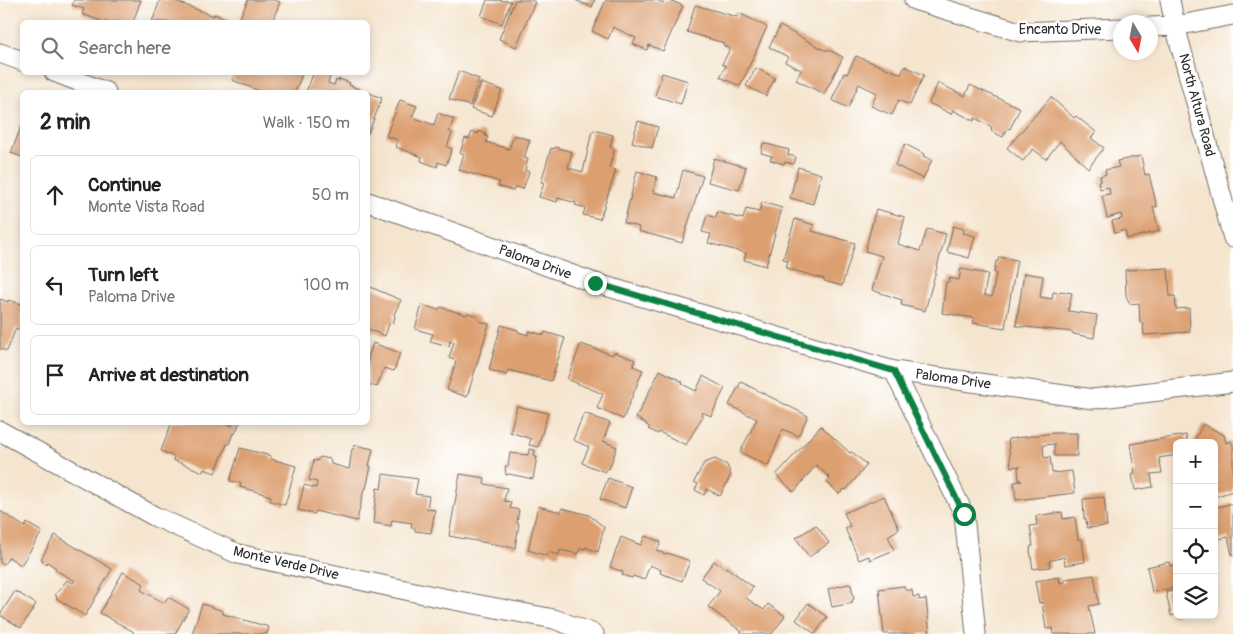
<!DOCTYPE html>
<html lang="en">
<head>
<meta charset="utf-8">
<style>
  body { margin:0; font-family:Pangolin,sans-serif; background:#f2f2f2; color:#222 }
  .controls { position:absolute; right:15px; bottom:15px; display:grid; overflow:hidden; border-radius:8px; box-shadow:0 2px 8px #0003 }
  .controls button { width:45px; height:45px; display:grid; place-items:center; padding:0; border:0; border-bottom:1px solid #e0e0e0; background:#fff; color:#222; font:25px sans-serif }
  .compass { position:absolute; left:1113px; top:15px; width:45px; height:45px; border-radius:50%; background:#fff; box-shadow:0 2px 8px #0003; rotate:170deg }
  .stop { position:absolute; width:15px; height:15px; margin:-11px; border:4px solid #0b8043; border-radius:50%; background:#fff }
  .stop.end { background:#0b8043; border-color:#fff; box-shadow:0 1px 5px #0008 }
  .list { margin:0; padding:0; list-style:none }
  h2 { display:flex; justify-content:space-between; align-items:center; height:65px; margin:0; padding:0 20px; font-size:21px }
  h2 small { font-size:16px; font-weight:400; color:#767676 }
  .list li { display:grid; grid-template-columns:32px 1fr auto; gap:15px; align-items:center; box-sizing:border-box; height:80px; margin:0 10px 10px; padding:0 10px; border:1px solid #e0e0e0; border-radius:8px }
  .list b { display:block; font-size:19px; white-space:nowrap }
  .list p { margin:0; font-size:16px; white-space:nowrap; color:#767676 }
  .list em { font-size:16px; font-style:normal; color:#767676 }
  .icon { flex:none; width:28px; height:28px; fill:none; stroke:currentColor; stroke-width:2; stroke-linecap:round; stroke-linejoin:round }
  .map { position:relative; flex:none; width:1233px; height:634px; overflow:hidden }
  .search { position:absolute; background:#fff; box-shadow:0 2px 8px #0003; left:20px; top:20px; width:350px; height:55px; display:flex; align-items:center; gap:12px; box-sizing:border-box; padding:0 18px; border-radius:8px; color:#767676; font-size:19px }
  .panel { position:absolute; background:#fff; box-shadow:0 2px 8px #0003; left:20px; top:90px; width:350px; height:335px; border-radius:8px }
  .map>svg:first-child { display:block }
  .building { fill:#dc9f70 }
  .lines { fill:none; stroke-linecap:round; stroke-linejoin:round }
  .minor-casing { stroke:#726c64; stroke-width:21 }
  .minor { stroke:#fff; stroke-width:19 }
  .route { stroke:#0b8043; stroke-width:6 }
  .labels { text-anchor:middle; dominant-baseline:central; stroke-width:5; stroke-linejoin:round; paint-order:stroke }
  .street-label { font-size:14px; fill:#2b2b2b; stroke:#fff }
</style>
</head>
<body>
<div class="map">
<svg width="1233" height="634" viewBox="0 0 1233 634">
  <rect width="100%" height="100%" fill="#fff"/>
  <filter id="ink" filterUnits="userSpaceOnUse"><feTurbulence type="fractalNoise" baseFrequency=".02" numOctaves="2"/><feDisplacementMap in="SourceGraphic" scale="10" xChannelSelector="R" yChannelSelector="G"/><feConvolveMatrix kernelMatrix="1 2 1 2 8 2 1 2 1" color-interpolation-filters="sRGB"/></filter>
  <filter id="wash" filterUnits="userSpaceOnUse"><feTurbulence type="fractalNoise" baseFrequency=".0096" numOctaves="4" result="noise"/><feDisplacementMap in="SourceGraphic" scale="20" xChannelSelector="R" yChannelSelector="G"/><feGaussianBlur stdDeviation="1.12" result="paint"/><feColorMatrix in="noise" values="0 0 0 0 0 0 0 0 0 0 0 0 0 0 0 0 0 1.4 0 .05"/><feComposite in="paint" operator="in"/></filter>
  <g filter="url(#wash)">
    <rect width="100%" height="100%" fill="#f5e5cf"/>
    <g id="blocks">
      <g class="building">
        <path d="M74 0H141L133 22 119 21 118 22H104L82 14 84 9 72 5Z"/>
        <path d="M160 0H172L214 16V14L232 20 231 22H152Z"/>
        <path d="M248 0H275L280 2 272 22H238Z"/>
        <path d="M487 0 511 1 502 24 481 16Z"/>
        <path d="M515 0H531L535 2 516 47 499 39Z"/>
        <path d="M575 0H595L592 7Z"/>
        <path d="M606 0H657L663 3 664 0H670L683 6 663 51 649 45 647 50 633 44 636 38 613 27 608 39 592 31Z"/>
        <path d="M695 5 737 17 739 13 767 27 740 86 720 77 726 66 722 64 730 49 723 45 724 43 687 32Z"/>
        <path d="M780 26 826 51 827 49 843 57 824 94 796 80 801 70 785 62 788 57 769 47Z"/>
        <path d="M856 56 901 74 905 66 924 75 910 105 898 100V102L892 115 871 106 877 93 859 84 848 108 832 100 844 73 847 74Z"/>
        <path d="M756 68 775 78 766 96 746 86Z"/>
        <path d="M459 71 479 79 470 106 449 99Z"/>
        <path d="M235 72H303L295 92H262L232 80Z"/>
        <path d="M314 72H332L328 83 334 85 336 80 339 81V79L350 83 349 85 382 98 368 134V92H306Z"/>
        <path d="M662 73 688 81 681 104 655 96Z"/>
        <path d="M481 83 502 90 492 116 471 109Z"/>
        <path d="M938 83 965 96 970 85 1020 108 1010 129 1008 128 1003 137 991 131 992 127 975 118 974 121 953 110 951 114 929 103Z"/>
        <path d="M1051 97 1074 118 1076 116 1096 132 1091 138 1104 148 1088 168 1060 141 1046 159 1033 149 1023 161 1007 148Z"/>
        <path d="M400 100 417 106 412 117 434 125 438 113 454 119 449 131 452 133 447 147 452 149 446 165 438 162 437 167 421 161 422 157 396 147 398 140 386 136Z"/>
        <path d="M638 121 658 127 652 148 632 142Z"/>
        <path d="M21 127 22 128V157L11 153Z"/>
        <path d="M594 130 613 135 610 147 614 148V150L609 168 616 170 600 219 583 215 585 208 575 205 576 203 558 198 557 202 539 197 544 183 541 182 551 148 554 149 555 147 572 152 568 168 583 172 592 131 594 132Z"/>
        <path d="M479 131 486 134 485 136 488 137 486 142 509 149 514 135 530 140 524 158 528 159 525 170 529 172 523 189 515 187 513 191 498 186 500 182 459 170 464 154 460 153 465 138 469 139 472 132 478 134Z"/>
        <path d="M763 143 789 150 788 155 796 157 794 164 785 162 784 164 770 160 772 156 761 153Z"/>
        <path d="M905 144 924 154 923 156 932 160 923 179 895 165Z"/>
        <path d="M1141 156 1145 175 1149 174 1157 207H1153L1159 231 1127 239 1125 230 1115 233 1112 221 1122 219 1121 214 1107 218 1102 195 1110 194 1109 187 1100 189 1098 181 1101 180 1100 176 1106 174 1105 170 1119 167 1117 161Z"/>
        <path d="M714 158 746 167 739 190 708 182Z"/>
        <path d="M798 167 821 174 813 204 790 198Z"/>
        <path d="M683 170 703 176 682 243 638 231 639 227 624 223 637 171 657 177 653 192 676 198Z"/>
        <path d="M762 202 782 208 766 266 744 260 746 253 708 243 711 234 702 232 707 215 716 218 717 212 743 219 746 209 759 212Z"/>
        <path d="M876 209 905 217 898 244 920 251 927 229 946 234 925 311 901 305 902 300 872 290 882 256 865 251Z"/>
        <path d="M795 219 814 225 812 231 855 243 842 286 824 281V279L786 268 788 260 783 259Z"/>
        <path d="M953 226 964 229 963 233 975 236 969 258 947 252Z"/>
        <path d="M999 257 1017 260 1005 328 973 323 974 318 942 313 946 282H949V278L959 280 961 269 988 274 984 295 992 297 996 273H994L996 261H998Z"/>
        <path d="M1168 268 1170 296H1175L1176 309 1189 308 1190 332 1144 335 1143 323H1140L1139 303 1130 304 1126 296 1125 270Z"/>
        <path d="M1024 273 1043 276 1040 297 1052 299 1053 292 1060 293V291L1072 293 1068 311 1097 315 1094 338 1073 334V332L1016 326Z"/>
        <path d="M368 286 401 300 394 314 395 317 393 323 389 324 385 336 368 329Z"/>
        <path d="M0 299 8 302V300L22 304V331L16 328 7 351 0 349Z"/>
        <path d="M422 305 439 310 440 307 467 315 468 313 477 316 479 319V321L489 324 467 397 447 390 456 361 449 358 454 342 450 341 449 346 430 341 433 334 415 329Z"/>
        <path d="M501 325 518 330V332L528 335 529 331 544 335 545 332 565 338 551 381 508 370 507 375 489 370Z"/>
        <path d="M373 343 400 353 394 371 384 368 377 387 368 384V358Z"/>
        <path d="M581 344 613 355 614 352 635 360 633 366 643 370 623 419 597 408 603 394 567 379Z"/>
        <path d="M660 370 683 382 682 384 696 391 703 376 725 388 711 416 702 412 701 415 703 416 686 445 659 432 658 434 648 429 650 427 646 425 647 424 636 418Z"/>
        <path d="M741 382 808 416 798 436 783 429 768 466 740 452 757 419 729 405Z"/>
        <path d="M517 406 548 413 538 447 529 445 531 439 510 432Z"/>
        <path d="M584 413 610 423 603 441 617 447 609 469 607 468 605 472 582 463 589 447 573 440Z"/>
        <path d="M172 422H224L232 426 233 422H240L235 434 233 433 229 444H227L215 473 204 469 203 472 173 460 174 457 161 451Z"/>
        <path d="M1203 424 1224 435 1226 443 1231 441 1233 446V491L1214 497V443H1193Z"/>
        <path d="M821 426 850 453 852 452 867 465 846 490 844 489 839 494 827 482 830 478 816 465 794 492 776 475Z"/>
        <path d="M1054 433H1077V456H1054V444L1043 445 1044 458 1050 457 1052 473 1072 471 1075 493 1016 500 1014 482 1022 481 1019 480 1018 467H1020V466L1011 467 1008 439Z"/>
        <path d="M1186 435 1187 443H1177V455L1159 458 1162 473 1151 474 1153 487 1135 490 1132 474H1135L1130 444Z"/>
        <path d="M355 445 373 449 369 466H371L366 489H364L357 521 315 511V514L298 510 304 485 316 488 317 482 309 480 314 460 317 461 320 457 330 459 331 464 349 469 352 449H354Z"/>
        <path d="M240 448 271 456V459L296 466 285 505 270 501 271 496 240 487 241 483 230 481Z"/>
        <path d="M529 449 535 450 534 457H537L533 479 509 474 506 475 505 466H508L510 453 528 455Z"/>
        <path d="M715 459 727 465 731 475 720 496 707 489 704 495 695 490 698 484 694 482 704 463Z"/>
        <path d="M383 474 418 479 415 494 429 496 427 509 435 510 431 533 415 531V528L411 527 412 523 392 520 391 526 373 523 377 488 381 489Z"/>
        <path d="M460 474 485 478 484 484 507 488 504 501 511 502 510 508 519 510 517 523 519 524 515 548 449 536Z"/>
        <path d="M608 478 632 487 625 508 600 499Z"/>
        <path d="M884 496 899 529 888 536 894 550 870 560 869 556 859 560 845 528 850 526 844 513Z"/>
        <path d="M1104 497 1107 526 1087 528 1086 519H1084L1083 499Z"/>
        <path d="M1233 503V555H1232L1228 537 1214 540V508Z"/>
        <path d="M538 506 561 512 562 508 589 515 604 527 598 552 585 547V549L580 548 578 554 560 550 559 555 548 552 547 556 528 550Z"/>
        <path d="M0 511 25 527 27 523 42 532 21 565 9 557 4 564 0 563Z"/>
        <path d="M1062 512 1063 519 1075 517 1078 540 1082 539 1085 562 1065 565 1064 557 1049 561 1050 567 1033 569 1030 550 1031 546H1033L1030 526 1037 525 1036 516Z"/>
        <path d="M816 525 829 543 809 557 796 538Z"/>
        <path d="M55 535 112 569 85 616 56 598 57 596 55 595 67 580 73 583 75 581 55 570 56 568 47 562 46 564 42 562 43 560 41 559Z"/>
        <path d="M645 536 661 542 657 551 666 554 667 553 690 561 682 581 660 573 661 570 650 565 644 580 633 576 632 578 622 575 623 572 610 567 621 537 641 545Z"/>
        <path d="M714 561 725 569 726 567 753 587 746 598 764 610 768 604 785 616 772 634H740L742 632 708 607 720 591 701 578Z"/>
        <path d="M1169 562 1170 566 1177 565V587L1152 592 1147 567Z"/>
        <path d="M123 572 144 584 141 590 164 603 168 597 189 609 175 634H132L134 632 100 613Z"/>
        <path d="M1094 575 1099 604 1089 606 1095 634H1053L1052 628 1046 629 1042 602 1039 603 1035 581 1059 577 1060 583 1065 582V579Z"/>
        <path d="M848 584 851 585 854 599 852 600 853 603 832 607 828 589Z"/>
        <path d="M904 586 905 590H912L913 597 919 596V600L926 599 930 634H884L879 589Z"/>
        <path d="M1177 590V614L1171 616 1166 592Z"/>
        <path d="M15 591 36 604 21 628 0 615Z"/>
        <path d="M808 603 827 617 815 634 796 620Z"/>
        <path d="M202 604 223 611V614L269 627 267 634H192Z"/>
      </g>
    </g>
  </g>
  <g filter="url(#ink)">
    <use href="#blocks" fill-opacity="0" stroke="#726c64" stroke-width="1"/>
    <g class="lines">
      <g class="minor-casing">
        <g id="minor">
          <path d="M914 0 1020 32 1120 28"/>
          <path d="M1170 0 1175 26 1233 238"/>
          <path d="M1150 27 1175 26 1233 15"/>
          <path d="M0 53 22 61"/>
          <path d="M54 72 106 92"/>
          <path d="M368 202 595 283 894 371 1093 399 1233 382"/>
          <path d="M894 371 964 514 976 634"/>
          <path d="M0 431 154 516 238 554 438 597 554 619 594 634"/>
        </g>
      </g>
      <use href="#minor" class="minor"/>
    </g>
  </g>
  <g class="lines" filter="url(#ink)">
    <path class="route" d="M595 283 894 371 964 514"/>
  </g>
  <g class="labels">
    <g class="street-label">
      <text x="1060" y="29">Encanto Drive</text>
      <text transform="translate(1197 105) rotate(75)">North Altura Road</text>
      <text transform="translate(535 262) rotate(20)">Paloma Drive</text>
      <text transform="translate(953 379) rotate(8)">Paloma Drive</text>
      <text transform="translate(286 563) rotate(13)">Monte Verde Drive</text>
    </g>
  </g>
</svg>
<div class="controls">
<button>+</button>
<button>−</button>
<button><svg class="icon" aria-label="locate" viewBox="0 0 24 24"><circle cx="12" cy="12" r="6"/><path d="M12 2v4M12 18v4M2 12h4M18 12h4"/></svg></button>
<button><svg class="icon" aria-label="layers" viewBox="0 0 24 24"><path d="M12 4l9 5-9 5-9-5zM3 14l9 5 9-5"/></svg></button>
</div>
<svg class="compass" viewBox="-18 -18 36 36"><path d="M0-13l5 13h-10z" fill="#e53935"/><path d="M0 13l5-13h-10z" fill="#767676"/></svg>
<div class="stop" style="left:964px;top:514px"></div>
<div class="stop end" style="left:595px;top:283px"></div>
<div class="search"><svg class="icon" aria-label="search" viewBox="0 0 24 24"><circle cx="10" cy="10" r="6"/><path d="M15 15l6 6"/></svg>Search here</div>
<section class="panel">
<h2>2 min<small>Walk · 150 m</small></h2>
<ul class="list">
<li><svg class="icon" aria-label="ahead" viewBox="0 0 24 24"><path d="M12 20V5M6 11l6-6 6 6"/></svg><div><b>Continue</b><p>Monte Vista Road</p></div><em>50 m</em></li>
<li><svg class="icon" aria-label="left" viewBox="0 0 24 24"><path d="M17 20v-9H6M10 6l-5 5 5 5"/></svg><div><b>Turn left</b><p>Paloma Drive</p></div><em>100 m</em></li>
<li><svg class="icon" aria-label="arrive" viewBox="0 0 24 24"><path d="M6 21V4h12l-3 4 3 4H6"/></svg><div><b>Arrive at destination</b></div></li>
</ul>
</section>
</div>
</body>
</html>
